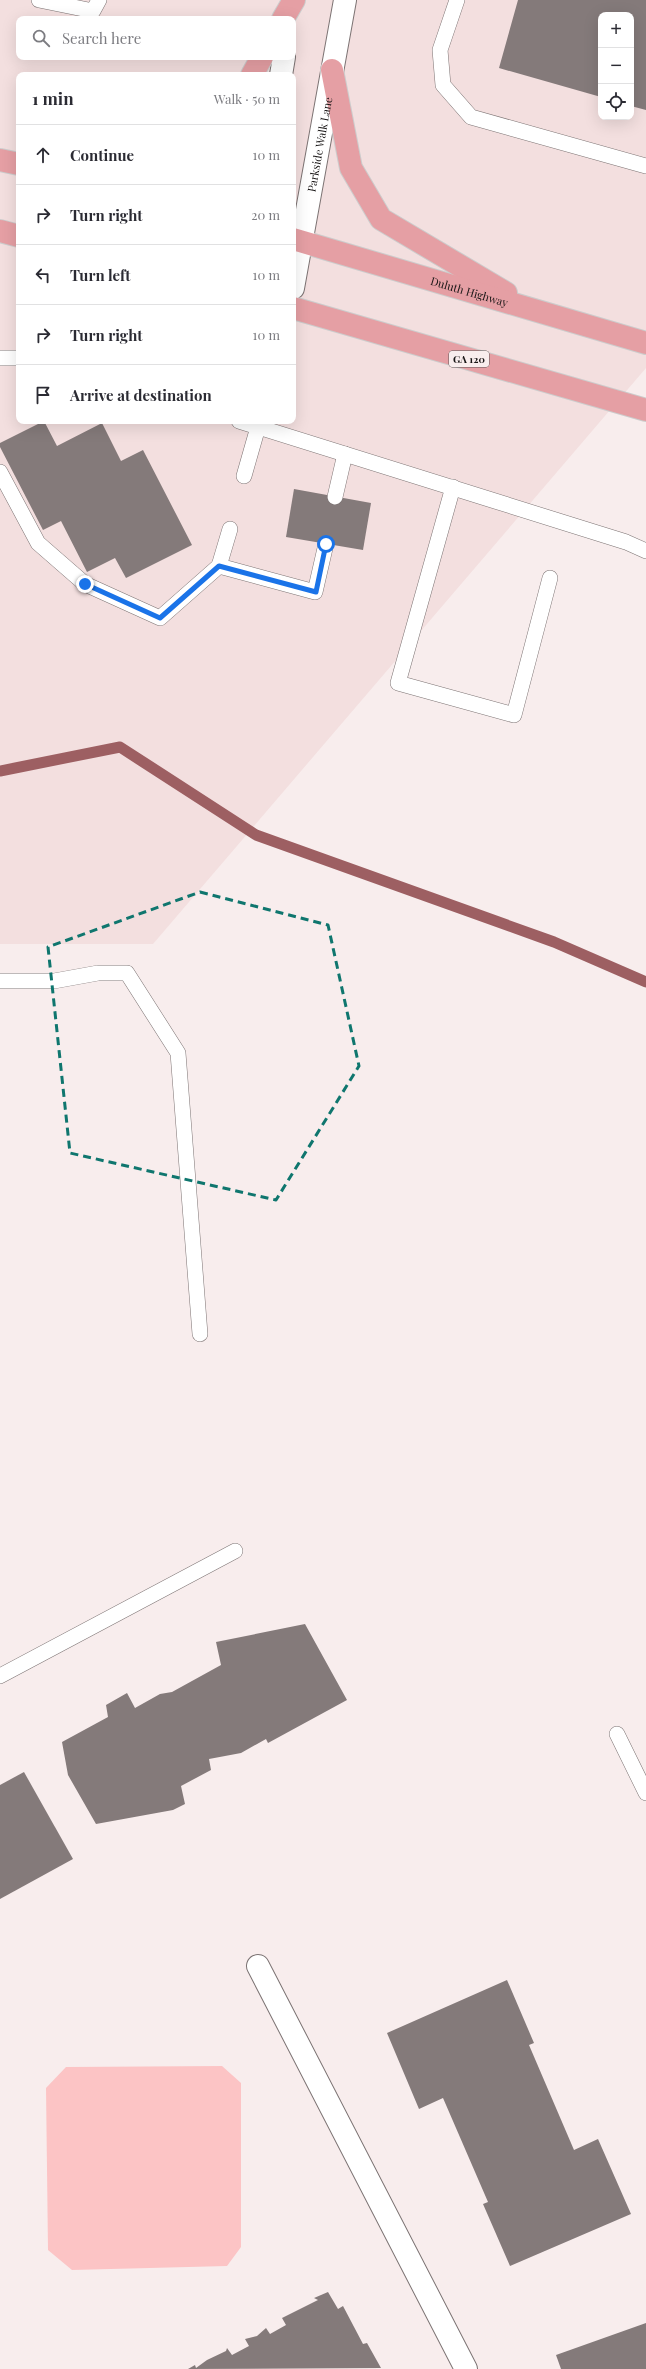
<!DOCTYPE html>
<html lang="en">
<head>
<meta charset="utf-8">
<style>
  body { margin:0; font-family:"Playfair Display",serif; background:#f2f2f3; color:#2b2b33 }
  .controls { position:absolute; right:12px; top:12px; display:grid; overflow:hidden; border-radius:8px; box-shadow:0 4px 16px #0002 }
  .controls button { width:36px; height:36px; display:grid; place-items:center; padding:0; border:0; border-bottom:1px solid #e1e1e2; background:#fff; color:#2b2b33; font:20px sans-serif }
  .stop { position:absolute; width:12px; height:12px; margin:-9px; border:3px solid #1a73e8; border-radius:50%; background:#fff }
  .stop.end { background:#1a73e8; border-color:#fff; box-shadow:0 1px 4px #0008 }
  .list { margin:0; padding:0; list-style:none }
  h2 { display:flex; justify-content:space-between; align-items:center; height:52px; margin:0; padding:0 16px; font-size:17px }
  h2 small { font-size:13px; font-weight:400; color:#7c7c81 }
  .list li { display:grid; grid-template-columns:26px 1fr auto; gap:12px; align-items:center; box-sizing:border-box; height:60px; padding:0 16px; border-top:1px solid #e1e1e2 }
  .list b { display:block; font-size:15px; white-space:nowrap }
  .list em { font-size:13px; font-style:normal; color:#7c7c81 }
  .icon { flex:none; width:22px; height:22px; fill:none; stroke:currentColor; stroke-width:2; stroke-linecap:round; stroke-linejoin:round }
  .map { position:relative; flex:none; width:646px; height:2369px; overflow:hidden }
  .search { position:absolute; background:#fff; box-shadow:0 4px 16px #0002; left:16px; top:16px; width:280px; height:44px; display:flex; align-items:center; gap:10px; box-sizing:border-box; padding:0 14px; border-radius:8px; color:#7c7c81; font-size:15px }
  .panel { position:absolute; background:#fff; box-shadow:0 4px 16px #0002; left:16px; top:72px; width:280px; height:352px; border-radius:8px }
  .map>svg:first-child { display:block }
  .built { fill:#f3dfdf; fill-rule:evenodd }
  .green { fill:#fcc4c5 }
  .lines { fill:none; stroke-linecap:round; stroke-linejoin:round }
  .stream { stroke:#9d5f62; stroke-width:11 }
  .building { fill:#847a7a }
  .lane-casing { stroke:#7c7373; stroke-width:16 }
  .street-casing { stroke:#7c7373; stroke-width:24 }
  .primary-casing { stroke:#ccc; stroke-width:24 }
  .lane { stroke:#fff; stroke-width:15 }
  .street { stroke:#fff; stroke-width:22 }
  .primary { stroke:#e59fa4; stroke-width:22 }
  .route { stroke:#1a73e8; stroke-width:5 }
  .marked { fill:none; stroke:#0f766e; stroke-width:3; stroke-dasharray:8 5; stroke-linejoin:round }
  .labels { text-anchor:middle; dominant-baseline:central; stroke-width:3; stroke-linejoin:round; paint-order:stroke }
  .shield { fill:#f8eded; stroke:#5b5656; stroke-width:1 }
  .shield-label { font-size:10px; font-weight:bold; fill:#181515 }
  .street-label { font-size:11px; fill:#181515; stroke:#f8eded }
</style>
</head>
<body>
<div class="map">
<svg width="646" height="2369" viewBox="0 0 646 2369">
  <rect width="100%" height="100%" fill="#f8eded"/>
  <path class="built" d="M0 0H646V368L153 944H0ZM601 15H631V117H601ZM19 19H293V57H19ZM19 75H293V421H19Z"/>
  <path class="green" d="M222 2066 241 2083V2247L227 2266 72 2270 48 2250 46 2088 66 2067Z"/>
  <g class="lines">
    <path class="stream" d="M0 771 120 747 256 835 554 942 646 982"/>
  </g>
  <g class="building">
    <path d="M518 0H646V110L631 106V15H601V97L499 68Z"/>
    <path d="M44 421 57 446 102 423 121 461 143 450 192 545 126 578 115 558 87 572 61 521 43 530 0 447V443Z"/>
    <path d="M294 489 371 503 363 550 286 537Z"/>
    <path d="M305 1624 347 1700 268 1743 266 1739 241 1753 209 1759 211 1770 181 1786 185 1804 173 1810 96 1824 68 1775 62 1742 108 1717 106 1705 127 1693 135 1708 160 1694 172 1692 221 1665 216 1642Z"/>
    <path d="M24 1772 73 1859 0 1899V1785Z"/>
    <path d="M507 1980 534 2043 529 2045 574 2150 598 2139 631 2214 510 2266 483 2204 488 2202 443 2098 419 2109 387 2033Z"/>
    <path d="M328 2292 338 2309 343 2306 363 2344 367 2343 381 2368 188 2369 195 2365 196 2368 207 2360 226 2351 227 2348 232 2355 249 2346 245 2339 257 2336 266 2328 270 2334 286 2325 282 2318 318 2300 314 2298Z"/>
    <path d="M646 2323V2369H561L556 2355Z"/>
  </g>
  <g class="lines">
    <g class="lane-casing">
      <g id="lane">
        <path d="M39 0 93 11 99 0"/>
        <path d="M457 0 440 50 443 85 471 117 646 166"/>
        <path d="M0 358H19"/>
        <path d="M239 421 626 542 646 551"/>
        <path d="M0 472 38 543 85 584 160 618 219 566 315 592 326 544"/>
        <path d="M244 476 258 427"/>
        <path d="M453 487 398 683 514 715 550 578"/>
        <path d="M335 497 345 454"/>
        <path d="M219 566 230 529"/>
        <path d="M0 981H54L98 973H127L178 1053 200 1334"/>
        <path d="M0 1676 235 1551"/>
        <path d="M617 1734 646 1793"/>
      </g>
    </g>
    <g class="street-casing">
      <g id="street">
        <path d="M281 75 284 57"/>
        <path id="s1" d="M293 288 345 0"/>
        <path d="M258 1966 466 2369"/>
      </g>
    </g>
    <g class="primary-casing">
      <g id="primary">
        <path d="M283 19 294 0"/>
        <path d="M332 70 351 168 381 219 506 293"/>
        <path d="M252 75 262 57"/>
        <path d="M0 160 19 164"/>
        <path d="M0 231 19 236"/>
        <path id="s2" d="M293 239 646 343"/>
        <path d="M293 308 646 410"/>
      </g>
    </g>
    <use href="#lane" class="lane"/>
    <use href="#street" class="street"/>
    <use href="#primary" class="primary"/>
  </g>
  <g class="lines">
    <path class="route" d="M85 584 160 618 219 566 316 592 326 544"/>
  </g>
  <path class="marked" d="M200 892 328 925 359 1066 276 1200 70 1153 48 947Z"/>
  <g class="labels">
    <rect class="shield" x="449" y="351" width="40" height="16" rx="3"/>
    <g class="shield-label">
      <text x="469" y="359">GA 120</text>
    </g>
    <g class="street-label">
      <text stroke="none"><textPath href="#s1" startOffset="146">Parkside Walk Lane</textPath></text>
      <text stroke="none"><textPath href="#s2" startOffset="184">Duluth Highway</textPath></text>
    </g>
  </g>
</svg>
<div class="controls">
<button>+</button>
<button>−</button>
<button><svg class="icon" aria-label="locate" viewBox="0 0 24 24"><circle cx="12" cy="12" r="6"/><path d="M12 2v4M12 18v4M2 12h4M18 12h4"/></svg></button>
</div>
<div class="stop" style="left:326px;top:544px"></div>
<div class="stop end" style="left:85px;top:584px"></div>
<div class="search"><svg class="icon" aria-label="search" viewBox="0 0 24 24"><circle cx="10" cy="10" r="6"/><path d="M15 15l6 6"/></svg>Search here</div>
<section class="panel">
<h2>1 min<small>Walk · 50 m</small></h2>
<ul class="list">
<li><svg class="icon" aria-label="ahead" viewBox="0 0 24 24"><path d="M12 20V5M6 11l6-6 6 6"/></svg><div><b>Continue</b></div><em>10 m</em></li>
<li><svg class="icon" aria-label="right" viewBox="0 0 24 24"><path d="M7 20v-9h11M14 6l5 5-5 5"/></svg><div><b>Turn right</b></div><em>20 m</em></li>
<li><svg class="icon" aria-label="left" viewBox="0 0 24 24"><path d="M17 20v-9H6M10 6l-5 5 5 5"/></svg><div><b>Turn left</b></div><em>10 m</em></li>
<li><svg class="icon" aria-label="right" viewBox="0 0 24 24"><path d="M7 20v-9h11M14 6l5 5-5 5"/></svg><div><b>Turn right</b></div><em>10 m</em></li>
<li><svg class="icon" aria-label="arrive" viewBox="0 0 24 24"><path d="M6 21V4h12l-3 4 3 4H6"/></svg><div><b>Arrive at destination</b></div></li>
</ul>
</section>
</div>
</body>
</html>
